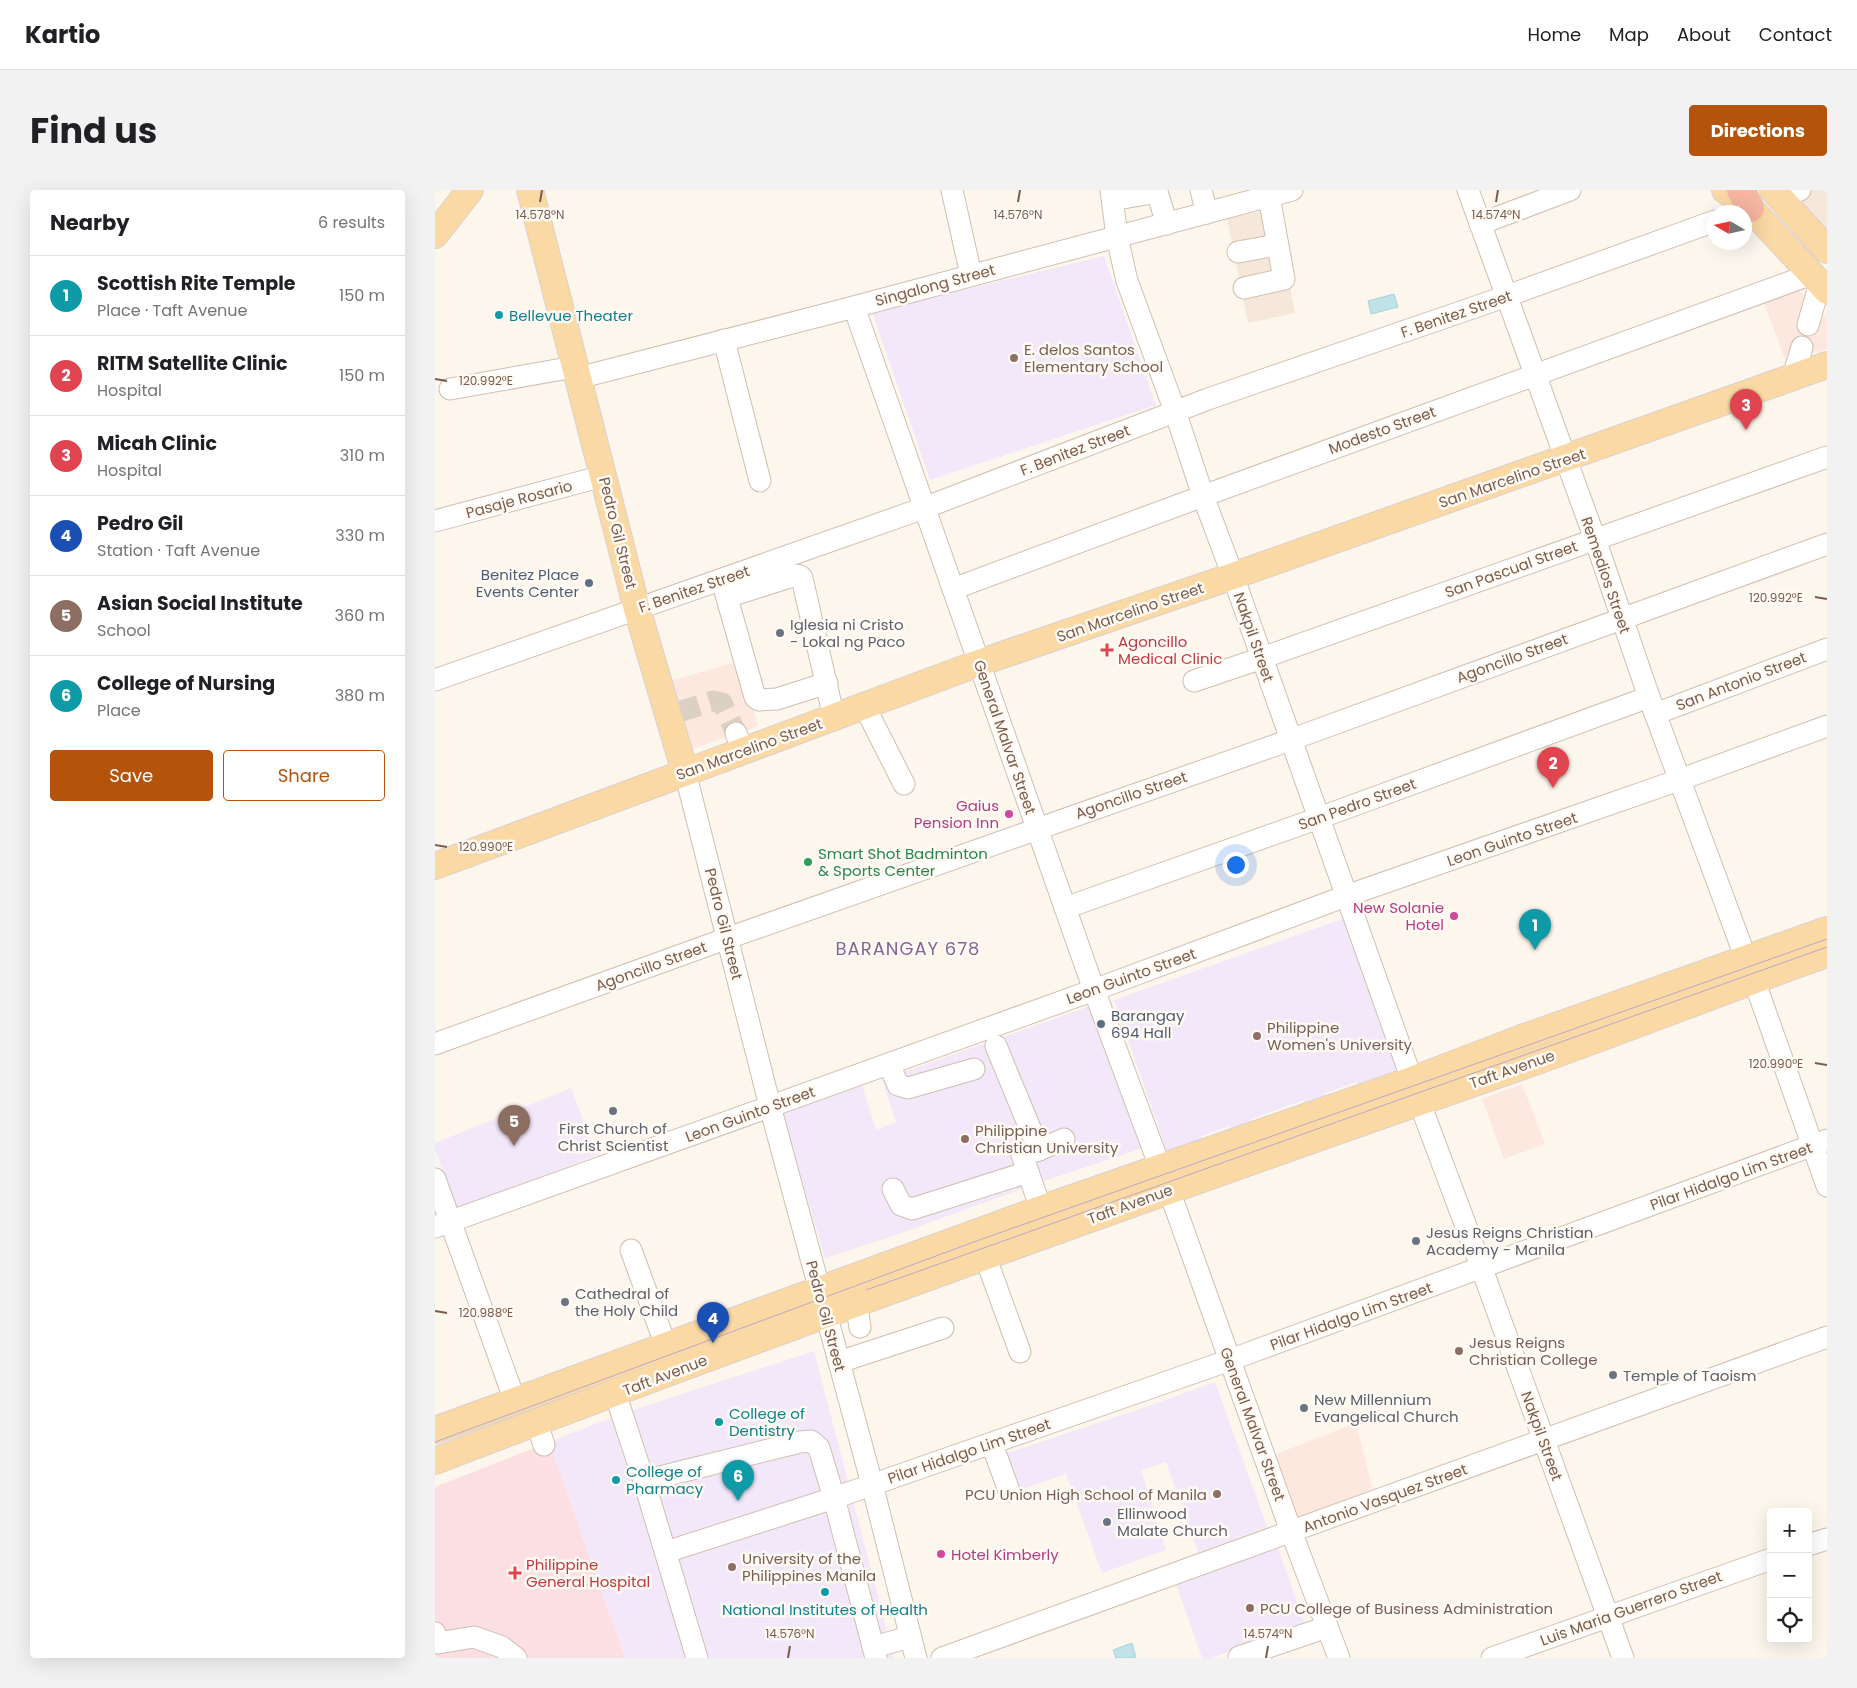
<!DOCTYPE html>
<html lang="en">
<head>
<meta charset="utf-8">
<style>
  body { margin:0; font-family:Poppins,sans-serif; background:#f2f2f2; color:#202124 }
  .controls { position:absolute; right:15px; bottom:15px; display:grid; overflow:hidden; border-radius:5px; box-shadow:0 5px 20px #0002 }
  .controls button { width:45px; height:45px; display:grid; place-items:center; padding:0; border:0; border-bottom:1px solid #e0e0e0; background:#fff; color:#202124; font:25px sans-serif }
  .compass { position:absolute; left:1272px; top:15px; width:45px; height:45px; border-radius:50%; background:#fff; box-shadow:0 5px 20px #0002; rotate:279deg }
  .you { position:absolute; left:800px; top:674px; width:18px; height:18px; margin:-12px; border:4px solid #fff; border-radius:50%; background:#1a73e8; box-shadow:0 0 0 8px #1a73e833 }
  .badge { display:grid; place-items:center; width:32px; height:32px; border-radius:50%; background:#b45309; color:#fff; font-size:16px; font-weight:700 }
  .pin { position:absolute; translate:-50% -41px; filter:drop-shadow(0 1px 2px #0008) }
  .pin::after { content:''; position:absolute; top:26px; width:18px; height:15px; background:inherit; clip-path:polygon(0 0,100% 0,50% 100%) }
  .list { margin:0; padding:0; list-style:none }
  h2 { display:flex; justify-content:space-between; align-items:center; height:65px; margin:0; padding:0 20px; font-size:21px }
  h2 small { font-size:16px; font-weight:400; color:#757577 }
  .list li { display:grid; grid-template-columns:32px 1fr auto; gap:15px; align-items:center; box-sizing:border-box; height:80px; padding:0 20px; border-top:1px solid #e0e0e0 }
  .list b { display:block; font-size:19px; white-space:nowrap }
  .list p { margin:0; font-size:16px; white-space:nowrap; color:#757577 }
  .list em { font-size:16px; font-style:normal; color:#757577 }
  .actions { display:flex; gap:10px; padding:15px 20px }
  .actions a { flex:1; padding:11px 0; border:1px solid #b45309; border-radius:5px; text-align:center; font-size:18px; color:#b45309 }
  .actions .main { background:#b45309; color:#fff }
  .icon { flex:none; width:28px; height:28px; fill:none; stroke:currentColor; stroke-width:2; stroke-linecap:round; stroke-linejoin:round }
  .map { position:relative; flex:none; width:1392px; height:1468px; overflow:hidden; border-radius:5px }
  header { display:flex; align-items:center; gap:30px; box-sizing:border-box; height:70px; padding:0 25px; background:#fff; border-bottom:1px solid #e0e0e0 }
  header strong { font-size:24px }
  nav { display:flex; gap:28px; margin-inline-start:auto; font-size:18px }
  .intro { display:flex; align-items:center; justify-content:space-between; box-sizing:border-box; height:120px; padding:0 30px }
  h1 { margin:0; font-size:35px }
  .button { padding:12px 22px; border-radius:5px; background:#b45309; color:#fff; font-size:18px; font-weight:700 }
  main { display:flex; gap:30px; padding:0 30px }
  aside { flex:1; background:#fff; border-radius:5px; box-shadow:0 5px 20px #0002 }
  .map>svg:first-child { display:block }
  .residential { fill:#f5e8da }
  .commercial { fill:#fde8e0 }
  .education { fill:#f3e8fa }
  .medical { fill:#fbdfe3 }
  .water { fill:#bfe3e8; stroke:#a5d3da }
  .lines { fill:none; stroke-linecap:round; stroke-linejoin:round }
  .minor-tunnel { stroke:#dcd0c4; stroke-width:21; stroke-dasharray:21 11; stroke-linecap:butt }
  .minor-casing { stroke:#d1beb0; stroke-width:23 }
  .major-casing { stroke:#dad1cd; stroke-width:28 }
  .highway-casing { stroke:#dad1cd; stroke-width:29 }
  .minor { stroke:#fff; stroke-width:21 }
  .major { stroke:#fbd9a5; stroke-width:26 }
  .highway { stroke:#f7b7a3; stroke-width:28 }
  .tram { stroke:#b9a8c9; stroke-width:1 }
  .ticks { fill:none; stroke:#7a5c4d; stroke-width:2 }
  .culture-dot { fill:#0f9aa8; stroke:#fffaf3; stroke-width:2 }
  .education-dot { fill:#8d6e63; stroke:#fffaf3; stroke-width:2 }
  .service-dot { fill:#5c6f8a; stroke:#fffaf3; stroke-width:2 }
  .worship-dot { fill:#6b7280; stroke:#fffaf3; stroke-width:2 }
  .health-dot { fill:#e0444e; stroke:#fffaf3; stroke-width:2 }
  .hotel-dot { fill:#d1479c; stroke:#fffaf3; stroke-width:2 }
  .leisure-dot { fill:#2e9e5b; stroke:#fffaf3; stroke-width:2 }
  .labels { text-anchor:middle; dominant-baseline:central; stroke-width:5; stroke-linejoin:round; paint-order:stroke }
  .street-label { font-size:15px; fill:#7a5c4d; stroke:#fffaf3 }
  .culture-label { font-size:15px; fill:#0d838f; stroke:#fffaf3; text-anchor:start }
  .education-label { font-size:15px; fill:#785e54; stroke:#fffaf3; text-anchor:start }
  .service-label { font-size:15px; fill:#4e5e75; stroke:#fffaf3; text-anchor:end }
  .worship-label { font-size:15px; fill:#5b616d; stroke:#fffaf3; text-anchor:start }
  .health-label { font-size:15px; fill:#be3a42; stroke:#fffaf3; text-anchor:start }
  .hotel-label { font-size:15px; fill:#b23c85; stroke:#fffaf3; text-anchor:end }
  .leisure-label { font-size:15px; fill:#27864d; stroke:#fffaf3; text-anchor:start }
  .quarter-label { font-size:18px; letter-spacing:1px; fill:#846695; stroke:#fffaf3 }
  .ticks-label { font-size:12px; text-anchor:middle; fill:#7a5c4d; stroke:#fffaf3; stroke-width:5; stroke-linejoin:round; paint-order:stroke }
</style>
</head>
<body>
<header>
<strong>Kartio</strong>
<nav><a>Home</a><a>Map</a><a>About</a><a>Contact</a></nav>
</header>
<div class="intro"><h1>Find us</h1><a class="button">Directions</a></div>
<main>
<aside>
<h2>Nearby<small>6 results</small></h2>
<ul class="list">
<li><span class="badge" style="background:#0f9aa8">1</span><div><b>Scottish Rite Temple</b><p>Place · Taft Avenue</p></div><em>150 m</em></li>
<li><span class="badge" style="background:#e0444e">2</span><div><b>RITM Satellite Clinic</b><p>Hospital</p></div><em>150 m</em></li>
<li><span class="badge" style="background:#e0444e">3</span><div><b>Micah Clinic</b><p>Hospital</p></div><em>310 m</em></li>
<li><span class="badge" style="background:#1a4fb4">4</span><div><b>Pedro Gil</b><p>Station · Taft Avenue</p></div><em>330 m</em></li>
<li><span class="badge" style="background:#8d6e63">5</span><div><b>Asian Social Institute</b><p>School</p></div><em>360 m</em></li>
<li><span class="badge" style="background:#0f9aa8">6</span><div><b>College of Nursing</b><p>Place</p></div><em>380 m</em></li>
</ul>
<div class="actions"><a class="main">Save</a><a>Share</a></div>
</aside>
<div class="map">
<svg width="1392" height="1468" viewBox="0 0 1392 1468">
  <rect width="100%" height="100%" fill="#fdf6ec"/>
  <g class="residential">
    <path d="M1352 0H1392V43Z"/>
    <path d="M841 19 860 123 813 133 792 28Z"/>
  </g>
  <g class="commercial">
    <path d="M1358 95 1392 128V159L1351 172 1328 110Z"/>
    <path d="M304 471 323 536 255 560 235 491Z"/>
    <path d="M1087 894 1110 954 1069 969 1047 909Z"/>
    <path d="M921 1233 937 1298 860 1338 834 1267Z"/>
  </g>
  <g class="education">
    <path d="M669 66 721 215 495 290 437 122Z"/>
    <path d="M910 728 964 882 923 897 922 892 890 903 891 906 870 913 869 910 816 929V932L795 939 794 936 766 946 767 951 733 964 679 810Z"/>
    <path d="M655 816 708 958 597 995 458 1046 390 1068 346 919 427 895 441 940 461 932 447 890Z"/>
    <path d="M136 898 162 965 22 1019 0 960V953Z"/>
    <path d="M379 1161 459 1468H190L114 1252 186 1224Z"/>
    <path d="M780 1192 832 1337 763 1362 731 1272 706 1280 731 1360 667 1383 631 1284 582 1301 570 1264 711 1217Z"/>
    <path d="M843 1358 870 1435 776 1468H767L741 1394Z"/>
  </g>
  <path class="medical" d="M114 1252 190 1468H0V1297Z"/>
  <g class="water">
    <path d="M959 104 963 117 936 124 933 111Z"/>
    <path d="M697 1453 701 1468H681L678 1460Z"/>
  </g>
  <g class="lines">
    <path class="minor-tunnel" d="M244 522 278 511 287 513 301 543"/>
    <g class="minor-casing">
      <g id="minor">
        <path d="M517 0 536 85"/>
        <path d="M676 0 682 47 692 91 740 221 768 306 798 386 977 890"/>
        <path d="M766 0 772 23"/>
        <path d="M1033 0 1160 349 1214 507 1311 769"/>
        <path d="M1344 7 1365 0"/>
        <path d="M688 8 717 3 723 5 732 34"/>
        <path d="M1045 34 1135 0"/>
        <path d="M803 62 842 55"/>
        <path d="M809 98 849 89 834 6"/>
        <path d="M419 117 659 800 725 977"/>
        <path d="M1373 135 1385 93"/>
        <path d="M289 150 325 291"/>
        <path d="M1358 187 1367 157"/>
        <path d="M143 188 400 122 857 0"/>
        <path d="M15 199 139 177"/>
        <path d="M0 331 168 286"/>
        <path d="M288 394 320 507 324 510 342 509 392 493"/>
        <path d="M518 399 768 306 1377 84"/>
        <path d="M292 407 361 385 365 386 367 388 399 528"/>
        <path d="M0 490 489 318 773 209 1072 106 1280 31"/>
        <path d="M759 491 827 468 1392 267"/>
        <path d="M431 516 436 529 469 594"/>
        <path d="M1220 524 1392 459"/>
        <path d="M301 543 308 562"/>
        <path d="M250 582 335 916 437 1294 481 1468"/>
        <path d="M630 718 884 628 1214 507"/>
        <path d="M1319 790 1392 996"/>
        <path d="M0 854 293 748 855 550 1392 354"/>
        <path d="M561 856 604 960 587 965 606 1019"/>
        <path d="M454 874 463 895 473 898 539 879"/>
        <path d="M984 911 1047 1079 1188 1468"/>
        <path d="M604 960 629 949"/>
        <path d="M0 989 80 1211"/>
        <path d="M458 999 466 1015 477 1019 593 982"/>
        <path d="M734 1000 856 1341 904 1468"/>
        <path d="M0 1037 659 800 911 706 1244 590 1392 536"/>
        <path d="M196 1060 231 1156"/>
        <path d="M550 1066 585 1162"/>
        <path d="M421 1112 425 1137"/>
        <path d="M404 1172 508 1138"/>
        <path d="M180 1203 209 1291 262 1468"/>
        <path d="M102 1233 109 1255"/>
        <path d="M557 1254 574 1301"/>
        <path d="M209 1291 365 1252 376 1251 384 1258 399 1308 441 1468"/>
        <path d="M1373 1355 1392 1349"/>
        <path d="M231 1362 399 1308 795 1170 1392 950"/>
        <path d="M0 1443 3 1453 39 1447 67 1457 81 1468"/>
        <path d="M438 1457 475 1447"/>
        <path d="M804 1467 892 1437"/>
        <path d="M507 1468 1392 1147"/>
        <path d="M1057 1468 1336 1369"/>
      </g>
    </g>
    <g class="major-casing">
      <g id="major">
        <path d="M95 0 202 419 250 582"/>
        <path d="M1290 0 1315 18 1392 101"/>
        <path d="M1338 0 1392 60"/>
        <path d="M0 45 35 0"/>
        <path d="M0 676 544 473 798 386 1392 175"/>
        <path d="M0 1240 606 1019 977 890 1087 848 1392 740"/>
        <path d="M0 1271C359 1133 721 1004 1085 877 1188 841 1289 800 1392 764"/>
      </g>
    </g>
    <g class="highway-casing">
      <path id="highway" d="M1306 0 1315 18"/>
    </g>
    <use href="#minor" class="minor"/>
    <use href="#major" class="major"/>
    <use href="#highway" class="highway"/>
    <g class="tram">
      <path d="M431 1100 1392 757"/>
      <path d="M0 1252 536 1053 1392 749"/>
    </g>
  </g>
  <path class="ticks" d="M105 12 107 0M583 12 585 0M1061 12 1063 0M0 189 12 191M1380 407 1392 409M0 655 12 657M1380 873 1392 875M0 1121 12 1123M353 1468 355 1456M831 1468 833 1456"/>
  <g class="culture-dot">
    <circle cx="64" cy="125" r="5"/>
    <circle cx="284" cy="1232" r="5"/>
    <circle cx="181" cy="1290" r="5"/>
    <circle cx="390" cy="1402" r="5"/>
  </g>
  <g class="education-dot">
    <circle cx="579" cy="168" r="5"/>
    <circle cx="822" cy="846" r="5"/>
    <circle cx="530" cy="949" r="5"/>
    <circle cx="1024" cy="1161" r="5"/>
    <circle cx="782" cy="1304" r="5"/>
    <circle cx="297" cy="1377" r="5"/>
    <circle cx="815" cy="1418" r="5"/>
  </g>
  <g class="service-dot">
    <circle cx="154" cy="393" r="5"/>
    <circle cx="666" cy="834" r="5"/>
  </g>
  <g class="worship-dot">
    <circle cx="345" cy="443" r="5"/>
    <circle cx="178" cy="921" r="5"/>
    <circle cx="981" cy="1051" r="5"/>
    <circle cx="130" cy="1112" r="5"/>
    <circle cx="1178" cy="1185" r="5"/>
    <circle cx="869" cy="1218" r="5"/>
    <circle cx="672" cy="1332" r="5"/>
  </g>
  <g class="health-dot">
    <path d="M669.5 452.5h5v5h5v5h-5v5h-5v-5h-5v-5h5z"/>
    <path d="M77.5 1375.5h5v5h5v5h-5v5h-5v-5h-5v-5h5z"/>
  </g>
  <g class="hotel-dot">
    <circle cx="574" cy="624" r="5"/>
    <circle cx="1019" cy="726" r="5"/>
    <circle cx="506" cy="1364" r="5"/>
  </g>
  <circle class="leisure-dot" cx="373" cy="672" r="5"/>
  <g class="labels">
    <g class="street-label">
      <text transform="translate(500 95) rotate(-15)">Singalong Street</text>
      <text transform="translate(1021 124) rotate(-19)">F. Benitez Street</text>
      <text transform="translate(947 240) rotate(-20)">Modesto Street</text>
      <text transform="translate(640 260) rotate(-21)">F. Benitez Street</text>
      <text transform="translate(1077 288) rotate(-19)">San Marcelino Street</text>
      <text transform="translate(84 309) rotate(-15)">Pasaje Rosario</text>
      <text transform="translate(183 343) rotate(76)">Pedro Gil Street</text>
      <text transform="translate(1076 379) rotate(-20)">San Pascual Street</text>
      <text transform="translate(1171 385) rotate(71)">Remedios Street</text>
      <text transform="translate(259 399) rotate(-19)">F. Benitez Street</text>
      <text transform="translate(695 422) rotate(-19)">San Marcelino Street</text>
      <text transform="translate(819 447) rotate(71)">Nakpil Street</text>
      <text transform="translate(1077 468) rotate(-20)">Agoncillo Street</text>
      <text transform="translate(1306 491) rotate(-21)">San Antonio Street</text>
      <text transform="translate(570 547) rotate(71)">General Malvar Street</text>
      <text transform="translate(314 559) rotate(-20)">San Marcelino Street</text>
      <text transform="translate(696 605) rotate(-19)">Agoncillo Street</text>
      <text transform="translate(922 614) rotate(-20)">San Pedro Street</text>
      <text transform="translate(1077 649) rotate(-19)">Leon Guinto Street</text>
      <text transform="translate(289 734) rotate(76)">Pedro Gil Street</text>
      <text transform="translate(216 776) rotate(-20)">Agoncillo Street</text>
      <text transform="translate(696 786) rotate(-20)">Leon Guinto Street</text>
      <text transform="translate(1077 879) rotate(-19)">Taft Avenue</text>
      <text transform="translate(315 924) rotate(-20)">Leon Guinto Street</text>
      <text transform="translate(1296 986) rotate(-20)">Pilar Hidalgo Lim Street</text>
      <text transform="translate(695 1014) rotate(-20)">Taft Avenue</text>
      <text transform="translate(391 1126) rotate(75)">Pedro Gil Street</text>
      <text transform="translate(916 1126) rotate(-20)">Pilar Hidalgo Lim Street</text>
      <text transform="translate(230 1185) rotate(-21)">Taft Avenue</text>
      <text transform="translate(818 1234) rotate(70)">General Malvar Street</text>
      <text transform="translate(1107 1246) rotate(70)">Nakpil Street</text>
      <text transform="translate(534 1261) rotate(-19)">Pilar Hidalgo Lim Street</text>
      <text transform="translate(950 1308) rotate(-20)">Antonio Vasquez Street</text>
      <text transform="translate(1196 1418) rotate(-20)">Luis Maria Guerrero Street</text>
    </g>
    <g class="culture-label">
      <text x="74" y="125">Bellevue Theater</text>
      <text x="294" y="1223">College of<tspan x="294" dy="17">Dentistry</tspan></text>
      <text x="191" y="1281">College of<tspan x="191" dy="17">Pharmacy</tspan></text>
      <text x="390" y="1419" text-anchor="middle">National Institutes of Health</text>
    </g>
    <g class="education-label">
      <text x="589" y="159">E. delos Santos<tspan x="589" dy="17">Elementary School</tspan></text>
      <text x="832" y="837">Philippine<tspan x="832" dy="17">Women's University</tspan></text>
      <text x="540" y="940">Philippine<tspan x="540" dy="17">Christian University</tspan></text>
      <text x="1034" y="1152">Jesus Reigns<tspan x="1034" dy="17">Christian College</tspan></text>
      <text x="772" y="1304" text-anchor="end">PCU Union High School of Manila</text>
      <text x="307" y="1368">University of the<tspan x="307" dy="17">Philippines Manila</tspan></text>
      <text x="825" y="1418">PCU College of Business Administration</text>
    </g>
    <g class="service-label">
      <text x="144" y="384">Benitez Place<tspan x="144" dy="17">Events Center</tspan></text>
      <text x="676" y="825" text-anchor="start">Barangay<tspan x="676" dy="17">694 Hall</tspan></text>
    </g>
    <g class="worship-label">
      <text x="355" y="434">Iglesia ni Cristo<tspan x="355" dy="17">- Lokal ng Paco</tspan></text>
      <text x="178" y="938" text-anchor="middle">First Church of<tspan x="178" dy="17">Christ Scientist</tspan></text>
      <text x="991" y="1042">Jesus Reigns Christian<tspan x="991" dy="17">Academy - Manila</tspan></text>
      <text x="140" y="1103">Cathedral of<tspan x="140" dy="17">the Holy Child</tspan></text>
      <text x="1188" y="1185">Temple of Taoism</text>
      <text x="879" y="1209">New Millennium<tspan x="879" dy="17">Evangelical Church</tspan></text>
      <text x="682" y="1323">Ellinwood<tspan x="682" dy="17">Malate Church</tspan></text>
    </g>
    <g class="health-label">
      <text x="683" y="451">Agoncillo<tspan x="683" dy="17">Medical Clinic</tspan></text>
      <text x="91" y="1374">Philippine<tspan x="91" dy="17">General Hospital</tspan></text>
    </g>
    <g class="hotel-label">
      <text x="564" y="615">Gaius<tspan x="564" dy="17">Pension Inn</tspan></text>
      <text x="1009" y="717">New Solanie<tspan x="1009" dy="17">Hotel</tspan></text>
      <text x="516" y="1364" text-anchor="start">Hotel Kimberly</text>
    </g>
    <g class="leisure-label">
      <text x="383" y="663">Smart Shot Badminton<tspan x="383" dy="17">&amp; Sports Center</tspan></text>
    </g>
    <g class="quarter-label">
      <text x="473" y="758">BARANGAY 678</text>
    </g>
  </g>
  <g class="ticks-label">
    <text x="105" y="29">14.578°N</text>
    <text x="583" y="29">14.576°N</text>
    <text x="1061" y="29">14.574°N</text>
    <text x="51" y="195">120.992°E</text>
    <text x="1341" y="412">120.992°E</text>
    <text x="51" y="661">120.990°E</text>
    <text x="1341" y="878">120.990°E</text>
    <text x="51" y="1127">120.988°E</text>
    <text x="355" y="1448">14.576°N</text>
    <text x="833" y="1448">14.574°N</text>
  </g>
</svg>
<div class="controls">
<button>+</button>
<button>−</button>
<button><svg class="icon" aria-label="locate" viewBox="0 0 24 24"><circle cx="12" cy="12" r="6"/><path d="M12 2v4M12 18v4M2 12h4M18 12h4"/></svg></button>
</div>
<svg class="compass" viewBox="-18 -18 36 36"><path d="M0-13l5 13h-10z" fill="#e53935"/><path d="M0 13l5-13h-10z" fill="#757577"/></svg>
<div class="you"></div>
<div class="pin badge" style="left:1100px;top:760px;background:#0f9aa8">1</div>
<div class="pin badge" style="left:1118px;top:598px;background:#e0444e">2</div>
<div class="pin badge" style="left:1311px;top:240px;background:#e0444e">3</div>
<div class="pin badge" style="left:278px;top:1153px;background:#1a4fb4">4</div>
<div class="pin badge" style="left:79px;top:956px;background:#8d6e63">5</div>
<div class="pin badge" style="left:303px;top:1311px;background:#0f9aa8">6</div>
</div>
</main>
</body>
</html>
